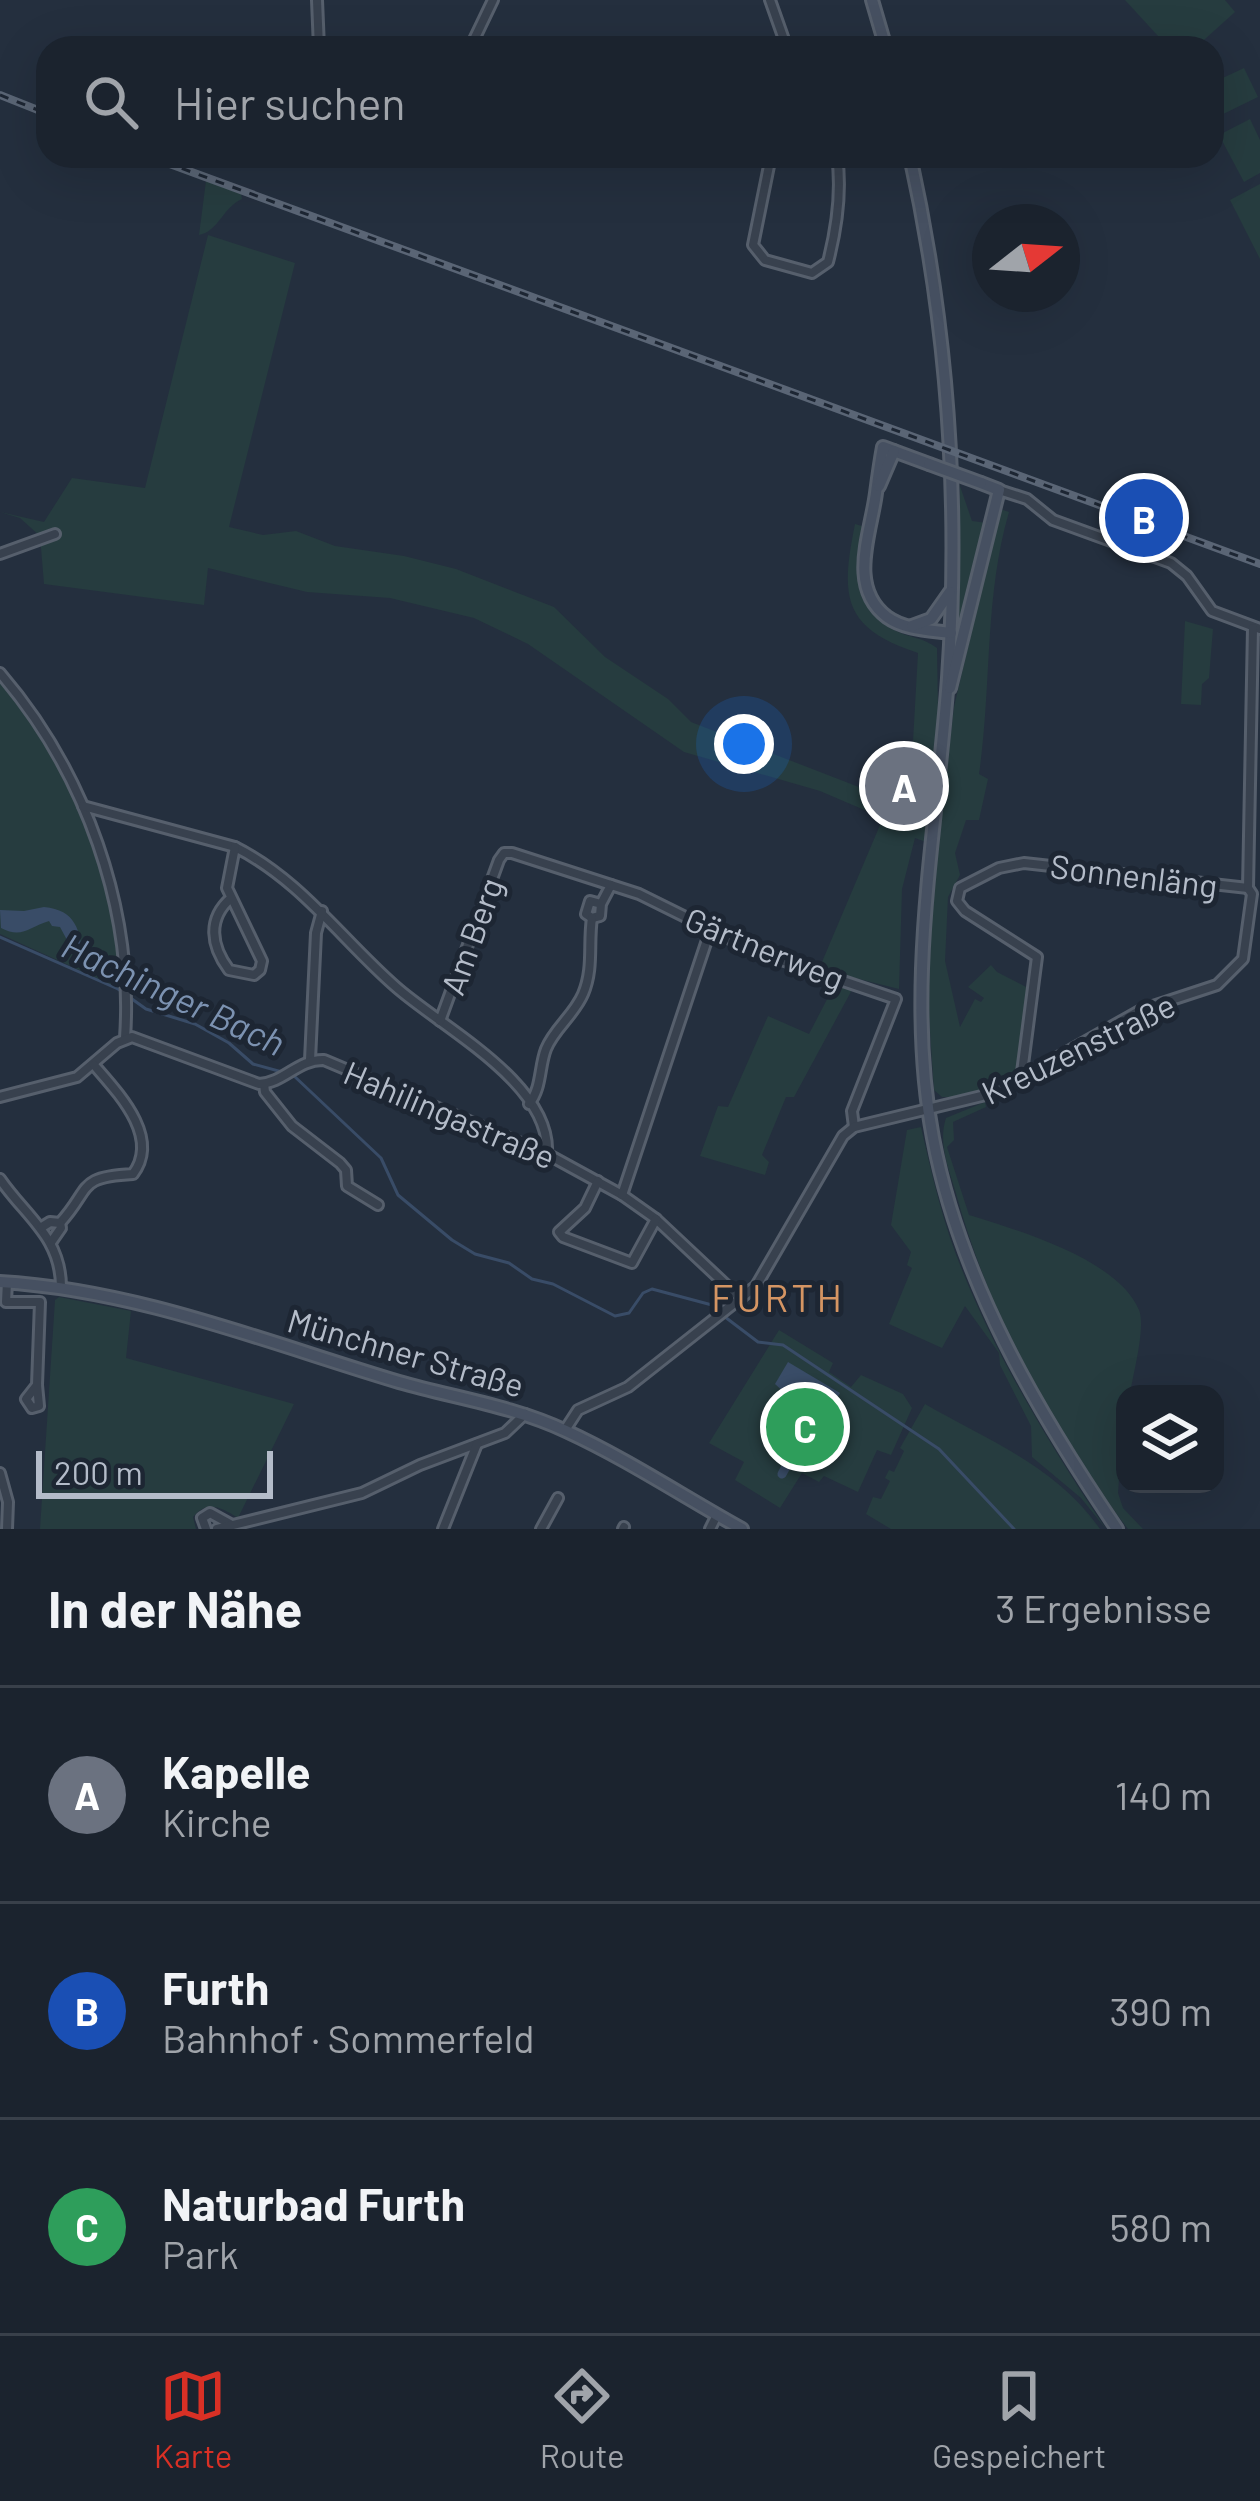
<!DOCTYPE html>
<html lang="de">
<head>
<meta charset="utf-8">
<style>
  body { margin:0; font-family:Barlow,sans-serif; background:#282f3a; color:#f1f3f6 }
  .controls { position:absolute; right:36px; bottom:36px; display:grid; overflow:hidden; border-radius:24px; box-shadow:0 12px 48px #0002 }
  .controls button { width:108px; height:108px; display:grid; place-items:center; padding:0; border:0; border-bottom:3px solid #39404a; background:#1b232e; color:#f1f3f6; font:60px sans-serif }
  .compass { position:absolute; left:972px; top:204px; width:108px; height:108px; border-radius:50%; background:#1b232e; box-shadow:0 12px 48px #0002; rotate:73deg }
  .scale { position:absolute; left:36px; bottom:30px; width:237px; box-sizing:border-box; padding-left:12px; border:6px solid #b4bcc9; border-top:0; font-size:33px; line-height:42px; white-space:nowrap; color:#b4bcc9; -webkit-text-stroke:9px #1d2633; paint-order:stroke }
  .you { position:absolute; left:744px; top:744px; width:42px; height:42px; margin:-30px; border:9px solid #fff; border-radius:50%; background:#1a73e8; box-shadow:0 0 0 18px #1a73e833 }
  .badge { display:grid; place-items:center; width:78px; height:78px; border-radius:50%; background:#d93025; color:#fff; font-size:39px; font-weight:700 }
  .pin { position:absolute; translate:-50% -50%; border:6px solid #fff; box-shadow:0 3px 12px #0006 }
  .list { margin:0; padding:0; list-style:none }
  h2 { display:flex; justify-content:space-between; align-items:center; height:156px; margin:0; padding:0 48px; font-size:51px }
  h2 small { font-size:39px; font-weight:400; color:#a0a4aa }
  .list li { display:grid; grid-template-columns:78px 1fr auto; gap:36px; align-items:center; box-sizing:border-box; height:216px; padding:0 48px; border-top:3px solid #39404a }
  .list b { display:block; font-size:45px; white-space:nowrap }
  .list p { margin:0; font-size:39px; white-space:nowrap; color:#a0a4aa }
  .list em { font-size:39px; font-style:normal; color:#a0a4aa }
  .icon { flex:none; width:66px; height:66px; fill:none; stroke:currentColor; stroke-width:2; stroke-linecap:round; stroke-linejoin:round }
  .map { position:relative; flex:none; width:1260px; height:1529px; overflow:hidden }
  .search { position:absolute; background:#1b232e; box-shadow:0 12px 48px #0002; left:36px; right:36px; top:36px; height:132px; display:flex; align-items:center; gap:30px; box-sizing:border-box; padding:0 42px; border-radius:36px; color:#a0a4aa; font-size:45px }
  .sheet { height:804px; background:#1b232e }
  nav { display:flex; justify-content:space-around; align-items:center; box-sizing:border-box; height:168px; border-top:3px solid #39404a; background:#1b232e; font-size:33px; color:#a0a4aa }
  nav a { display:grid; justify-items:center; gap:6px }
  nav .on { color:#d93025 }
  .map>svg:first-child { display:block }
  .green { fill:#263c3f }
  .water { fill:#394c67 }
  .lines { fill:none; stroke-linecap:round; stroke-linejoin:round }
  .stream { stroke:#394c67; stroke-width:3 }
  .canal { stroke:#394c67; stroke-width:9 }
  .street-casing { stroke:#565f6c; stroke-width:14 }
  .secondary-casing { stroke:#565f6c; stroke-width:16 }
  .street { stroke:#38414e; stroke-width:8 }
  .secondary { stroke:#465061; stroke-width:10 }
  .rail-casing { stroke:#5a6575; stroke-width:8 }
  .rail { stroke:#1d2633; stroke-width:3; stroke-dasharray:9; stroke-linecap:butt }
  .secondary-bridge-casing { stroke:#565f6c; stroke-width:16; stroke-linecap:butt }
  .secondary-bridge { stroke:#465061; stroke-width:10 }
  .labels { text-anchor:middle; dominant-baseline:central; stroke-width:10; stroke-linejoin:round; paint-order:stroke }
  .street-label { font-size:33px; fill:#b4bcc9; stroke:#1d2633 }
  .water-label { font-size:36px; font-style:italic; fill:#7c92b1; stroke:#1d2633 }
  .quarter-label { font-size:39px; letter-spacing:3px; fill:#d59563; stroke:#1d2633 }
</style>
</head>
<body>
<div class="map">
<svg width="1260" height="1529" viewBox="0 0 1260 1529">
  <rect width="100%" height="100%" fill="#242f3e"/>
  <g class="green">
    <path d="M1125 0H1225L1235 12 1195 48H1169Z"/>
    <path d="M1244 68 1258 97 1213 119 1212 83Z"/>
    <path d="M1250 119 1260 140V173L1244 182 1219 135Z"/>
    <path d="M206 181 241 194 242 199C223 207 219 231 199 235Z"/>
    <path d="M1260 184V259L1230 200Z"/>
    <path d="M208 235 295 263 229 527 263 535 296 531 335 546 404 556 456 569 554 607 605 657 668 699 691 722 864 789C877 768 887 762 912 759L918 653C843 628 840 598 855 524L865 527C867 560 858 614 894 630 909 638 923 637 937 648L938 711 926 842 915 838 902 889 899 989 819 969 883 818 820 791 684 752 528 644 474 618 390 598 307 592 208 568 204 605 44 584 40 536 20 518 0 512 44 522 72 478 145 488Z"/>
    <path d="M960 486 972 521 987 523 955 662Z"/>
    <path d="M1000 509 1009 512C984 598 992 686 979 774L988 779 979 820H966L955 853 960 875 948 897 945 961 960 1027 975 999 981 1002 984 998 968 987 991 965 997 972 1030 989 1018 1071C998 1091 969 1098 942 1097L934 1090 928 1003 933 887 954 707Z"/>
    <path d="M1185 621 1213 629 1209 678 1202 684 1201 705 1181 704Z"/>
    <path d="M0 681C66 756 126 888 121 989L0 934Z"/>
    <path d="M836 982 853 988 794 1097H786L762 1155 769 1162 765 1175 700 1156 718 1106 728 1107 768 1016 809 1034Z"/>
    <path d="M985 1102 986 1107 953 1122 954 1140 947 1147 969 1215C1017 1230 1118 1259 1139 1310 1146 1327 1133 1374 1130 1394H1125L1118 1493 1123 1508 1143 1529H1128C1050 1428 989 1314 955 1190 948 1167 938 1142 946 1118Z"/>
    <path d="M921 1127C932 1175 943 1224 962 1270 999 1362 1051 1447 1106 1529L1081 1498 1032 1457 1031 1426 1000 1365 999 1353 965 1306 942 1348 889 1324 912 1268 907 1265 911 1252 891 1225 907 1130Z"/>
    <path d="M59 1297 131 1311 126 1358 294 1404 238 1518C221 1507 207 1500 193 1517L196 1529H40L55 1300Z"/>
    <path d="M779 1330 833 1363 829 1372 851 1387 861 1375 903 1394 912 1408 891 1455 877 1450 858 1492 824 1476 819 1482 802 1473 780 1508 735 1480 744 1462 709 1443Z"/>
    <path d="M925 1404C989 1441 1056 1466 1100 1529H891L866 1514 873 1497 881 1499 890 1481 885 1478 889 1470 894 1472 904 1451 900 1448Z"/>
  </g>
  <g class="water">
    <path d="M44 907C76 910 80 930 83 958L74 953 60 927 52 926 49 921C29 927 22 939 1 928L0 910 24 911Z"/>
    <path d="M788 1362 840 1393 824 1420 797 1404 775 1384Z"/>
  </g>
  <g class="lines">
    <g class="stream">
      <path d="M0 937 118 989 146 1009 195 1024 229 1043 253 1064 293 1075 381 1158 398 1195 452 1240 475 1254 509 1263 532 1279 553 1284 615 1316 629 1313 643 1293 652 1289 712 1305 718 1310"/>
      <path d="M725 1317 758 1342 783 1345 939 1449 1014 1529"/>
    </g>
    <path class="canal" d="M782 1474 798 1445"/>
    <g class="street-casing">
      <g id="street">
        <path d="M317 0 319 48"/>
        <path d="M770 0 787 48"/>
        <path d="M470 48 493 0"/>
        <path d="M771 156 753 245 765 260 812 273 828 262C837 227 842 191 837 156"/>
        <path d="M999 490 1027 499 1053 520 1171 563 1187 576 1212 611 1260 629"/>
        <path d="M0 554 55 534"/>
        <path d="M0 673C85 772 134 908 125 1038"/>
        <path d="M83 806 235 847C301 880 342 940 396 987 441 1027 551 1083 547 1153"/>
        <path d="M231 898C207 919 211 946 229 970L254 975 260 970 262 961 227 888 235 847"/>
        <path d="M601 904 590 901 586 914 592 918 600 916 601 904 611 885"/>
        <path d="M440 1021 499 860 504 853H512L639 894 752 950 896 999 852 1111 854 1127"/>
        <path d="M310 1060 316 933 322 911"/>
        <path d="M1021 1080 1037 957 965 911 957 901 960 888 999 868 1024 863 1248 888"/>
        <path d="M264 1084 265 1092 292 1126 340 1163 346 1170 347 1186 378 1205"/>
        <path d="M0 1097 77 1077 117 1043 132 1037 259 1084C284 1083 298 1059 324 1060L547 1154 622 1195 656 1219 741 1299"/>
        <path d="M529 1104C542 1088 539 1067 546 1049 554 1029 574 1015 583 994 594 968 588 944 592 918"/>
        <path d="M0 1179C26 1217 61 1237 61 1287"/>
        <path d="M598 1181 585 1208 559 1232 563 1237 632 1263 656 1219"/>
        <path d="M622 1195 711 928"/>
        <path d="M60 1223C92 1188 76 1177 133 1174 161 1137 118 1093 94 1065"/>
        <path d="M42 1227 50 1222 60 1223 61 1228 52 1241"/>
        <path d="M7 1282 6 1302H40L37 1385 39 1406 32 1408 26 1399 37 1385"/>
        <path d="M565 1430 578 1410 628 1387 756 1286 843 1136 854 1127 994 1093 1141 1010 1217 985 1243 959 1252 894 1248 888 1253 628"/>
        <path d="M0 1473 8 1502 7 1529"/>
        <path d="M206 1529 202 1518 210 1513 230 1524"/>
        <path d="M217 1529 362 1493 420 1465 505 1433 525 1414"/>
        <path d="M443 1529 477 1444"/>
        <path d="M541 1529 558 1498"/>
        <path d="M623 1529 624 1527"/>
        <path d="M710 1529 717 1515"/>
      </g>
    </g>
    <g class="secondary-casing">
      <g id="secondary">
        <path d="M872 0 886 48"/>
        <path d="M910 156C948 328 960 503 948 678 937 831 904 986 933 1138 960 1281 1037 1411 1117 1529"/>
        <path d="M929 464 883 447C880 463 878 478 876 493 871 533 847 587 887 617 905 630 930 630 951 633"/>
        <path d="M879 486 894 451"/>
        <path d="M912 626 931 619 950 592"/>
        <path d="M950 688 999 490 981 483"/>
        <path d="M0 1282C138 1290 268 1343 399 1382 455 1398 513 1406 566 1431 627 1459 684 1497 742 1529"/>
      </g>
    </g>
    <use href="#street" class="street"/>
    <use href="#secondary" class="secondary"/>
    <g class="rail-casing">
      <g id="rail">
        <path d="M0 95 48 114"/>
        <path d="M148 156 1260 564"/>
      </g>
    </g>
    <use href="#rail" class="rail"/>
    <g class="secondary-bridge-casing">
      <path id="secondary-bridge" d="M929 464 981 483"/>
    </g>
    <use href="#secondary-bridge" class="secondary-bridge"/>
  </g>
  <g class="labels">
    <g class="street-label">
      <text transform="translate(1134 875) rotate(7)">Sonnenläng</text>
      <text transform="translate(471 936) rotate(-70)">Am Berg</text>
      <text transform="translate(765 948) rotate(22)">Gärtnerweg</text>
      <text transform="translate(1078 1048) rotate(-26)">Kreuzenstraße</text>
      <text transform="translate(450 1114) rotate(23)">Hahilingastraße</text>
      <text transform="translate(406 1352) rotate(16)">Münchner Straße</text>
    </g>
    <g class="water-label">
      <text transform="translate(174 993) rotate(25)">Hachinger Bach</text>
    </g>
    <g class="quarter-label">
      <text x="778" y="1296">FURTH</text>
    </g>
  </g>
</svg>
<div class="controls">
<button><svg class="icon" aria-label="layers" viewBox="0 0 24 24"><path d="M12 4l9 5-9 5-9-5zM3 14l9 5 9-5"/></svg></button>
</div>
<svg class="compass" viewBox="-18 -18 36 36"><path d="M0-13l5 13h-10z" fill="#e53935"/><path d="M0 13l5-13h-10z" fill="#a0a4aa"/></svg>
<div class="scale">200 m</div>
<div class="you"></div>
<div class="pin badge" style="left:904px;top:786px;background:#6b7280">A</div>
<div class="pin badge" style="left:1144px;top:518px;background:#1a4fb4">B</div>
<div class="pin badge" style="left:805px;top:1427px;background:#2e9e5b">C</div>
<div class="search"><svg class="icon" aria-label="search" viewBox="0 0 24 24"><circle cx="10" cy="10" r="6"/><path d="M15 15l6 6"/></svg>Hier suchen</div>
</div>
<section class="sheet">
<h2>In der Nähe<small>3 Ergebnisse</small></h2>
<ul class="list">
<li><span class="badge" style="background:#6b7280">A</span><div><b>Kapelle</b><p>Kirche</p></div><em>140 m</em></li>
<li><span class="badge" style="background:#1a4fb4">B</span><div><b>Furth</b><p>Bahnhof · Sommerfeld</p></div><em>390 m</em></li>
<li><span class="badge" style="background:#2e9e5b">C</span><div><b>Naturbad Furth</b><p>Park</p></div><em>580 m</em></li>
</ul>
</section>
<nav>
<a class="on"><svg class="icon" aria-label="map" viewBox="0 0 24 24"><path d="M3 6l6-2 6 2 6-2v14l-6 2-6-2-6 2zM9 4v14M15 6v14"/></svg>Karte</a>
<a><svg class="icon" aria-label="directions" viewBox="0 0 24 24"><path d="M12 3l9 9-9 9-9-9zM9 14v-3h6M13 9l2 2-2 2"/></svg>Route</a>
<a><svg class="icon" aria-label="saved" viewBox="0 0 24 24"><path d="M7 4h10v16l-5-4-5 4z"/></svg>Gespeichert</a>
</nav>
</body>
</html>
